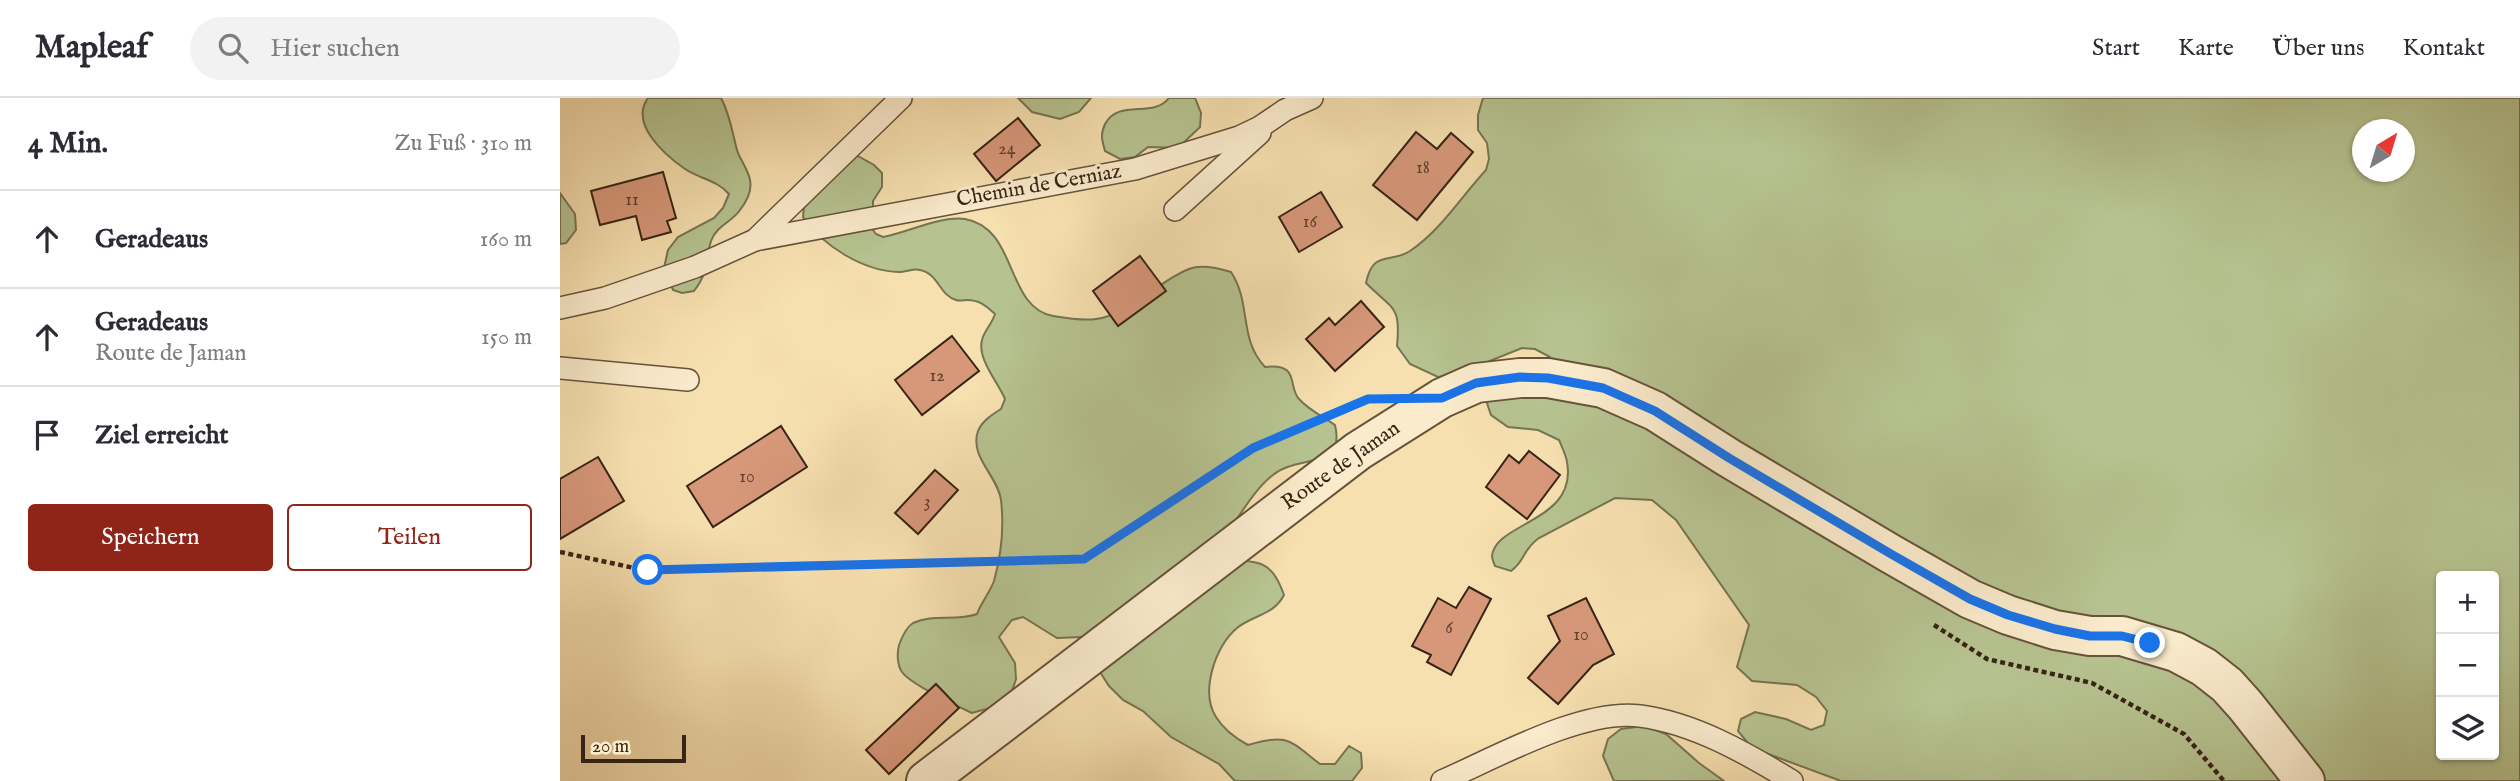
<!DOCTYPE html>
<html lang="de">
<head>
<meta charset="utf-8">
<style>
  body { margin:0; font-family:"IM FELL English",serif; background:#f2f2f3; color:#2b2b33 }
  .controls { position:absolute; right:21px; bottom:21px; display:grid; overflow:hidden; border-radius:7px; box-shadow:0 2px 5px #0004 }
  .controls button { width:63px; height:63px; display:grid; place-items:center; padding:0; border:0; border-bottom:2px solid #e1e1e2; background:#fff; color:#2b2b33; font:35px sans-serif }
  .compass { position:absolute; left:1792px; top:21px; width:63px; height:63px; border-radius:50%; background:#fff; box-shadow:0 2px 5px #0004; rotate:38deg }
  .scale { position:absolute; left:21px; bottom:18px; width:105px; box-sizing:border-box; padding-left:7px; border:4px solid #372414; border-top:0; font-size:19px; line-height:24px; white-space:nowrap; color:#372414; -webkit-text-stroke:5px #faebcc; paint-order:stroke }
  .stop { position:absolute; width:21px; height:21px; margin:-16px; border:5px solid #1a73e8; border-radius:50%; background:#fff }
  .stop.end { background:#1a73e8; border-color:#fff; box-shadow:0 2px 7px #0008 }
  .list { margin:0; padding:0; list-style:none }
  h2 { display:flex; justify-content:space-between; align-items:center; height:91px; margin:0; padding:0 28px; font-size:30px }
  h2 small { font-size:23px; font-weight:400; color:#7c7c81 }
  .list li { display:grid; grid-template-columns:46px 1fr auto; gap:21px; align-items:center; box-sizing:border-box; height:98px; padding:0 28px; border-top:2px solid #e1e1e2 }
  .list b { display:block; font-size:26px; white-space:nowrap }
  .list p { margin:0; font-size:23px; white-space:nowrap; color:#7c7c81 }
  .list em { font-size:23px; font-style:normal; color:#7c7c81 }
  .actions { display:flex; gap:14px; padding:21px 28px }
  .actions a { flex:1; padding:16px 0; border:2px solid #8f2418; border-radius:7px; text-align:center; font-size:24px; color:#8f2418 }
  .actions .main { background:#8f2418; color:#fff }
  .icon { flex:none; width:38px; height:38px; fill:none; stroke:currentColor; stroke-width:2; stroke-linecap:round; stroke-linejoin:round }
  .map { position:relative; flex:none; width:1960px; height:683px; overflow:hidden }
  header { display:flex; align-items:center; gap:42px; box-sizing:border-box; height:98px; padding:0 35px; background:#fff; border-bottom:2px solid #e1e1e2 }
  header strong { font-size:33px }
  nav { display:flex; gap:38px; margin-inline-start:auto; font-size:24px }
  .search { width:490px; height:63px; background:#f2f2f3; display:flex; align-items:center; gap:18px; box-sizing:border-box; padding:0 24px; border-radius:38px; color:#7c7c81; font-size:26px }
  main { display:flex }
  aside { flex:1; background:#fff }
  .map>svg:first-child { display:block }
  .green { fill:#b6c390; stroke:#767452; stroke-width:2; fill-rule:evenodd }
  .building { fill:#d7987a; stroke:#372414; stroke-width:2 }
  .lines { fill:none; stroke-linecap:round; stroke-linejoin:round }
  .service-casing { stroke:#67533b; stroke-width:24 }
  .minor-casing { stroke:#67533b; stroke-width:42 }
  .path { stroke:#372414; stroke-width:4.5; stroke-dasharray:5 3.5; stroke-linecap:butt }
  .service { stroke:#faebcc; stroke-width:21 }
  .minor { stroke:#faebcc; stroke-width:38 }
  .route { stroke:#1a73e8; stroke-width:9 }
  .labels { text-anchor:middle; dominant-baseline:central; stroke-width:6; stroke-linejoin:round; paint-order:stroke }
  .number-label { font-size:18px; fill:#5f412e }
  .street-label { font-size:21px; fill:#372414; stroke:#faebcc }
</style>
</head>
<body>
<header>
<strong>Mapleaf</strong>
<div class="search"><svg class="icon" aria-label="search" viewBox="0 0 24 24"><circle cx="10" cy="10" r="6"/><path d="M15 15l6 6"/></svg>Hier suchen</div>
<nav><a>Start</a><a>Karte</a><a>Über uns</a><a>Kontakt</a></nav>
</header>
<main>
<aside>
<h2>4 Min.<small>Zu Fuß · 310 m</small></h2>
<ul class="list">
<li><svg class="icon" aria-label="ahead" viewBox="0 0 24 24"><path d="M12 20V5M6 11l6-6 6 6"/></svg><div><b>Geradeaus</b></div><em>160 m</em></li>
<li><svg class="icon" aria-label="ahead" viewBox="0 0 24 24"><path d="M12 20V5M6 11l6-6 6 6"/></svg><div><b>Geradeaus</b><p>Route de Jaman</p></div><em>150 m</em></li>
<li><svg class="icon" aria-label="arrive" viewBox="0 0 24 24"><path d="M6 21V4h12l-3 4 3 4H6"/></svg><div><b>Ziel erreicht</b></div></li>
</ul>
<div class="actions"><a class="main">Speichern</a><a>Teilen</a></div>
</aside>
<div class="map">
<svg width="1960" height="683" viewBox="0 0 1960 683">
  <rect width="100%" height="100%" fill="#f7e0b0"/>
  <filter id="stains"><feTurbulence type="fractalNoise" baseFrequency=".00286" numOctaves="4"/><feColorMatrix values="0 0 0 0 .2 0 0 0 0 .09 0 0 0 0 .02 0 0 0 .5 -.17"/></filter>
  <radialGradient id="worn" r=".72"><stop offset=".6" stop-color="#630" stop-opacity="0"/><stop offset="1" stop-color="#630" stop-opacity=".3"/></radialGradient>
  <g class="green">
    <path d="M88 0H161C170 16 172 34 177 52 180 62 188 71 190 82 192 92 187 103 180 112 172 124 157 127 151 143 144 164 150 172 134 193L122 195 113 192 104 170 108 152 118 139 154 120 163 110 169 96C157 82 140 81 125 71 105 57 69 26 88 0Z"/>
    <path d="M458 0H531L519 14 500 21 472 14Z"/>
    <path d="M609 0H635L641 15 640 29 618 50 588 49 575 59 560 61 545 53C542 42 540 37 545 26 559 0 593 21 609 0Z"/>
    <path d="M923 0H1960V683H1281L1192 650 1178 633 1181 621 1195 614 1226 621 1251 632 1264 627 1267 613 1256 599 1237 587 1192 583 1177 569 1189 527 1116 422 1092 402 1055 400 979 440C962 452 966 462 951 473L935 468C934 465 932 461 932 458 935 424 1018 424 1007 364 1006 357 1002 349 999 342L978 332 948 329 931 317 927 305 936 293 993 269 990 259 975 251 962 250 895 277 878 279 850 266 837 248C841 207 833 212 806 185 813 151 830 166 850 153 881 132 901 99 926 72L929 61 927 45 918 32V17ZM1802 32H1844V74H1802ZM1881 478H1934V657H1881Z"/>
    <path d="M298 58 314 67 322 75V89L313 103V132L316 136 323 139C346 135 383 117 405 121 458 130 445 209 493 218 505 220 524 223 536 221 572 216 596 184 629 171 642 166 658 170 671 174 692 206 678 240 705 269 741 265 727 288 739 301 749 312 763 319 775 327 786 373 738 356 713 377 696 390 684 411 672 428L674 458C684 464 691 463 701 466 714 471 720 486 724 497 714 517 693 517 677 530 655 548 640 594 656 619 664 632 675 640 688 647 728 635 729 642 760 666H775L789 648 801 655 802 670 792 683H675L659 666 611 639 583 613 563 602 549 588 540 574 530 545 522 539 497 540 463 519 452 522 439 539 455 565 456 581 448 605 412 615C397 608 350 586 342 574 337 567 337 555 339 547 342 539 346 529 353 525 373 515 396 524 417 516 421 505 430 494 434 483 441 458 444 428 441 402 438 378 409 359 418 333 422 323 433 316 441 311L445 301C438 284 417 261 422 242 424 233 432 226 435 216 426 208 420 202 407 202 405 202 398 203 396 202 379 197 379 176 360 172 354 170 346 174 339 174 303 173 263 148 243 119L244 108 271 60Z"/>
    <path d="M0 95 15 116 16 132 6 145 0 146Z"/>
    <path d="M1084 628 1106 636 1139 665 1164 683H1054L1043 658 1048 641 1061 631Z"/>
  </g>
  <g class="building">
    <path d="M458 20 480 47 436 83 414 56Z"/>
    <path d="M856 34 877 51 891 35 913 54 857 122 813 87Z"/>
    <path d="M103 74 116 120 107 123 111 134 82 142 76 118 40 127 31 93Z"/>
    <path d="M761 94 782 129 739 154 719 119Z"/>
    <path d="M580 158 606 193 558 228 533 193Z"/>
    <path d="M801 203 824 229 775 273 746 241 769 220 775 227Z"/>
    <path d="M392 238 419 273 362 317 335 282Z"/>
    <path d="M221 328 247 369 153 429 127 388Z"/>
    <path d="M969 353 1000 377 967 421 926 389 949 357 959 365Z"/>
    <path d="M38 359 64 403 0 441V381Z"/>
    <path d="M375 372 398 392 358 436 335 415Z"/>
    <path d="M909 489 931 501 891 577 867 564 871 557 852 548 878 500 896 510Z"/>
    <path d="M1026 500 1054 556 1033 567 998 606 968 580 1000 543 988 518Z"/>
    <path d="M376 586 399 610 329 676 306 652Z"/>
  </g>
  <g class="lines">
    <g class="service-casing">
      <g id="service">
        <path d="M615 112 700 35"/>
        <path d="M195 142 575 71 679 39 700 29 725 12 752 0"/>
        <path d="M0 210 45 200 135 169 195 142 341 0"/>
        <path d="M0 270 128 282"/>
        <path d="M882 683C935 660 1023 610 1080 618 1134 625 1186 655 1232 683"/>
      </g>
    </g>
    <g class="minor-casing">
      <path id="minor" d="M366 683 798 353 882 300 916 285 960 280H988L1043 290 1095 313 1169 360 1331 456 1410 501 1448 517 1495 532 1530 538H1562L1616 554 1644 569 1667 587 1685 607 1745 683"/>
    </g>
    <g class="path">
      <path d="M0 454 88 473 524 461 693 350 802 304"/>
      <path d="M1374 527 1427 561 1532 585 1624 636 1664 683"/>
    </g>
    <use href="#service" class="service"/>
    <use href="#minor" class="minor"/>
  </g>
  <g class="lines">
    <path class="route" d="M88 472 524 461 693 350 808 301 882 300 916 285 960 279 988 280 1043 290 1095 313 1169 360 1331 456 1410 501 1448 517 1495 531 1530 538H1562L1590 545"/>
  </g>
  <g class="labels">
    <g class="number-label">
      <text x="447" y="51">24</text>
      <text x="863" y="70">18</text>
      <text x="72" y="102">11</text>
      <text x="750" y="124">16</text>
      <text x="377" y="278">12</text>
      <text x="187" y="379">10</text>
      <text x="367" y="404">3</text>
      <text x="889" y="530">6</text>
      <text x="1021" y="537">10</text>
    </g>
    <g class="street-label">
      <text transform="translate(479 88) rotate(-10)">Chemin de Cerniaz</text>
      <text transform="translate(781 368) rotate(-35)">Route de Jaman</text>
    </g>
  </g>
  <rect width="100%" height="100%" filter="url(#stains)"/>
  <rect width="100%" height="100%" fill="url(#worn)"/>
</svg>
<div class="controls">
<button>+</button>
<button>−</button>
<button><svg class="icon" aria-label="layers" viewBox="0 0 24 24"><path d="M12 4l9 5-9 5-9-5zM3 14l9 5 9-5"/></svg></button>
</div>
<svg class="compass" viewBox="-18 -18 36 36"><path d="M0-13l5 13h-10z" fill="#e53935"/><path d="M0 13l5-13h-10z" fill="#7c7c81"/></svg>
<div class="scale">20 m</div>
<div class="stop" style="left:88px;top:472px"></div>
<div class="stop end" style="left:1590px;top:545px"></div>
</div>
</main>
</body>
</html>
